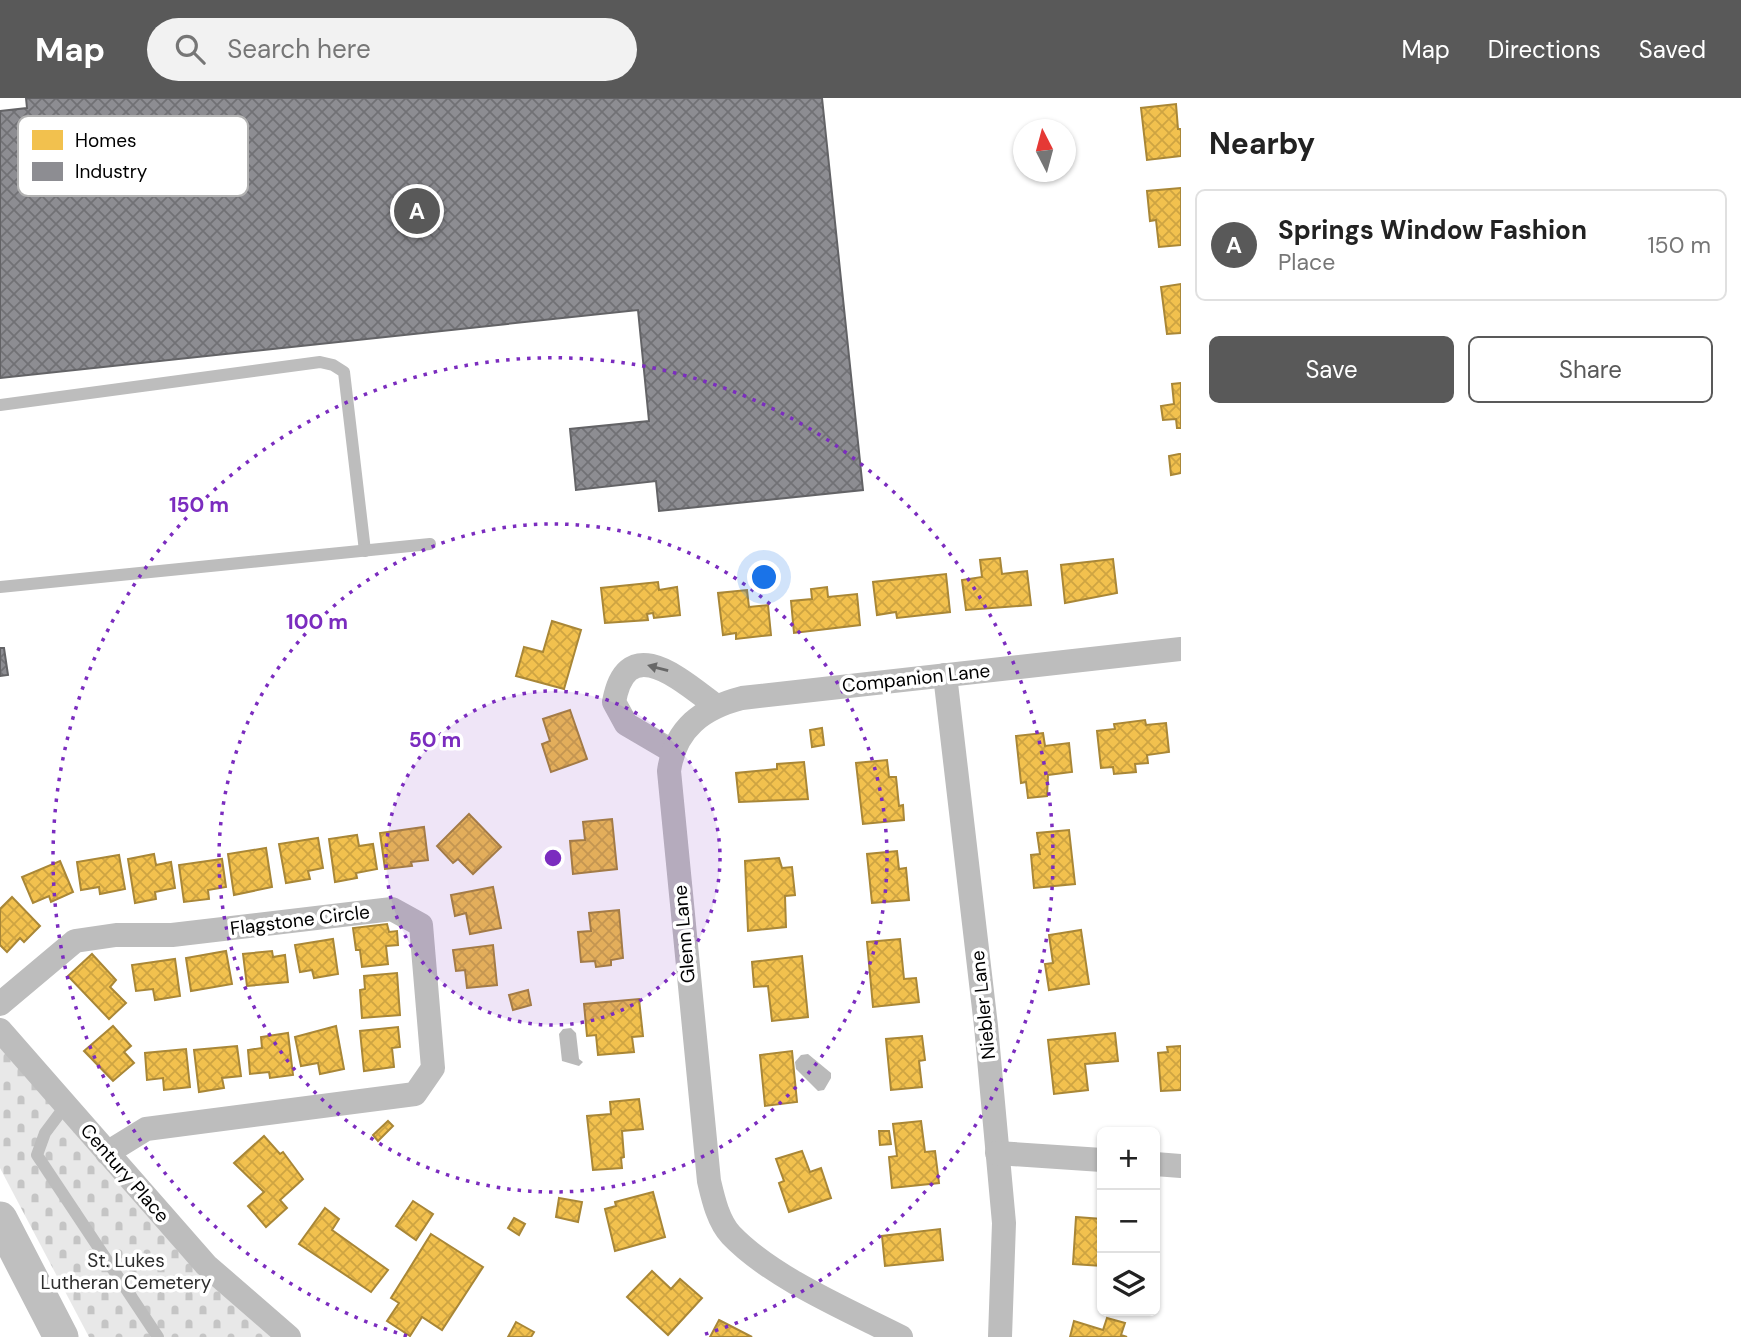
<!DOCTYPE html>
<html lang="en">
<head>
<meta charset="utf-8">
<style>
  body { margin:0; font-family:"DM Sans",sans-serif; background:#f2f2f2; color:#222 }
  .controls { position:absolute; right:21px; bottom:21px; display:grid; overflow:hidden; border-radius:10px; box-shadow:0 2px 5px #0004 }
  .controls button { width:63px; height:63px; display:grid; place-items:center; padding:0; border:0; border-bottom:2px solid #e0e0e0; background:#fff; color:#222; font:35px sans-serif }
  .compass { position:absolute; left:1013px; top:21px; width:63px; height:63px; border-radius:50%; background:#fff; box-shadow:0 2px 5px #0004; rotate:354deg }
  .you { position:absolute; left:765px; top:480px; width:24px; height:24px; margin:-18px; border:5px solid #fff; border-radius:50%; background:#1a73e8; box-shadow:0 0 0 10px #1a73e833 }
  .badge { display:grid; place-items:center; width:46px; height:46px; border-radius:50%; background:#595959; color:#fff; font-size:23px; font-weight:700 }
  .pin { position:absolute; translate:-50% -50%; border:4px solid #fff; box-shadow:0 2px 7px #0006 }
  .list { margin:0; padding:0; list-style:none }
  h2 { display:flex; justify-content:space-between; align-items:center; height:91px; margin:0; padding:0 28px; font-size:30px }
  h2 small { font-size:23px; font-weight:400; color:#767676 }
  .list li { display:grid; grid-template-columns:46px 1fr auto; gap:21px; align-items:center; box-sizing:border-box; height:112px; margin:0 14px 14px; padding:0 14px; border:2px solid #e0e0e0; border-radius:10px }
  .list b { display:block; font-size:26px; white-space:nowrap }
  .list p { margin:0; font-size:23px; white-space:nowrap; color:#767676 }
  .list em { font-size:23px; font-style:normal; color:#767676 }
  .actions { display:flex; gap:14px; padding:21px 28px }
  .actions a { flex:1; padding:16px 0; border:2px solid #595959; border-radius:10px; text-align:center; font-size:24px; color:#595959 }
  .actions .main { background:#595959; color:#fff }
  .icon { flex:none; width:38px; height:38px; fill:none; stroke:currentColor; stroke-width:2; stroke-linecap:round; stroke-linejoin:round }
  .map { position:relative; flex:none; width:1181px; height:1239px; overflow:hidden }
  header { display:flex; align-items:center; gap:42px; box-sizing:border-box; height:98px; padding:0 35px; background:#595959; color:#fff }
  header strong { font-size:33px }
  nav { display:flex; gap:38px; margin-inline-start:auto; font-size:24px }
  .search { width:490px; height:63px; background:#f2f2f2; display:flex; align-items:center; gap:18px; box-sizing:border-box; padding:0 24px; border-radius:38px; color:#767676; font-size:26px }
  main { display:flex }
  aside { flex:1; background:#fff }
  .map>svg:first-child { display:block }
  .cemetery { fill:url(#cemetery-stones) }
  .water { fill:#bababa }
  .homes { fill:url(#homes-cross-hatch); stroke:#a98737; stroke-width:2 }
  .industry { fill:url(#industry-cross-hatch); stroke:#636366; stroke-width:2 }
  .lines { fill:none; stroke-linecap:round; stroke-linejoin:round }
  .lane { stroke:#bdbdbd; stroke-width:12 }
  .street { stroke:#bdbdbd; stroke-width:24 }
  .secondary { stroke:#bfbfbf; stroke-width:35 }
  .oneway { fill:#686868 }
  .ring { fill:none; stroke:#7b2cbf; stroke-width:3.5; stroke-dasharray:3.5 7 }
  .labels { text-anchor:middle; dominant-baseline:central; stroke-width:7; stroke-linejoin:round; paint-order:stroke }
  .street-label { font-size:19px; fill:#000; stroke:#fff }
  .park-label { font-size:19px; fill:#2d2d2d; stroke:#fff }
  .key { fill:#fff; stroke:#b2b2b2; stroke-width:2 }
  .key-label { font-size:19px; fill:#000 }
  .centre { fill:#7b2cbf; stroke:#fff; stroke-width:3.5 }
  .ring-label { font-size:21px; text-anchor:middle; font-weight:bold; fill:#7b2cbf; stroke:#fff; stroke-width:7; stroke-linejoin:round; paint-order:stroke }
</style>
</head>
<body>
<header>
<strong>Map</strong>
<div class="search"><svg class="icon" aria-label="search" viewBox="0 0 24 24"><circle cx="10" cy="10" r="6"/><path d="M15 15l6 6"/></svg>Search here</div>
<nav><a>Map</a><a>Directions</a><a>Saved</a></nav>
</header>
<main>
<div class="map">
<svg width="1181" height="1239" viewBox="0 0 1181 1239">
  <defs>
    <pattern id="cemetery-stones" width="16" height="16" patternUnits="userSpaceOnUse" patternTransform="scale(1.75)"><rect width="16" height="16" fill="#e8e8e8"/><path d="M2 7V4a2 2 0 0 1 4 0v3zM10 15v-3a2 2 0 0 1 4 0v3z" fill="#c5c5c5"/></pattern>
    <pattern id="homes-cross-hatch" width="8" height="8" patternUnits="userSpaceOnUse" patternTransform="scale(1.75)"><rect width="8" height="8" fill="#f2c14e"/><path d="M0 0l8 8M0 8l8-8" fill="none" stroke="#cea442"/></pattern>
    <pattern id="industry-cross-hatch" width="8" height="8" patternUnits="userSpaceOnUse" patternTransform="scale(1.75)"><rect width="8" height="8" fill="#8d8d92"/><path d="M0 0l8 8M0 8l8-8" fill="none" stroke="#717175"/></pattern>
  </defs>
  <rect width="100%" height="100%" fill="#fff"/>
  <path class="cemetery" d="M0 932 289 1239H89L0 1070Z"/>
  <g class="water">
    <path d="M571 930 576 935 579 961 583 964 579 968 562 963 559 936 563 931Z"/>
    <path d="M808 956 831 975V980L824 992 818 993 796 971 795 964 801 957Z"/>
  </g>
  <g class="homes">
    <path d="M1176 6 1178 31H1181V58L1147 62 1141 10Z"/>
    <path d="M1181 90V147L1159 149 1156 122 1150 123 1147 93Z"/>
    <path d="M1181 186V235L1167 236 1161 189Z"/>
    <path d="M1181 285V330H1177L1176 321 1163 322 1161 308 1174 306 1172 286Z"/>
    <path d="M1179 356H1181V375L1171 377 1169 358Z"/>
    <path d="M1000 460 1002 476 1027 473 1031 507 966 512 962 482 982 479 980 462Z"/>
    <path d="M1113 461 1117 495 1065 505 1061 467Z"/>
    <path d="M946 476 950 514 897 520 896 514 877 517 873 484Z"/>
    <path d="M658 484 659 492 677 489 680 517 654 520 653 515 647 516 648 522 605 525 601 490Z"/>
    <path d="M827 489 828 499 857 496 860 527 794 535 791 503 812 501 811 491Z"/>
    <path d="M747 492 749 509 768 507 771 537 736 541V535L723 537 718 495Z"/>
    <path d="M552 523 581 532 564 591 516 578 524 549 543 554Z"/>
    <path d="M570 612 587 661 551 674 542 646 550 643 543 621Z"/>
    <path d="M1145 622 1146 627 1166 625 1169 654 1147 657 1148 665 1135 666 1136 674 1114 676 1113 669 1101 670 1097 633 1115 631 1114 626Z"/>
    <path d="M822 630 824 647 812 649 810 632Z"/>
    <path d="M1043 635 1045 648 1069 645 1072 674 1048 677 1047 698 1028 700 1026 684 1021 685 1016 638Z"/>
    <path d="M887 662 889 679H896L899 708 903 707 904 722 863 726 856 665Z"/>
    <path d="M804 664 808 701 739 704 736 675 777 671V666Z"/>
    <path d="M469 716 501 749 473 776 458 761 453 765 437 748Z"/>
    <path d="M612 721 617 771 573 776 570 743 585 742 583 724Z"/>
    <path d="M424 729 428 762 411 764 412 768 385 771 380 735Z"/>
    <path d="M1069 732 1075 786 1034 790 1031 757 1040 756 1037 735Z"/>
    <path d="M357 737 359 748 373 746 377 771 356 775 357 780 335 784 329 741Z"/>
    <path d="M318 740 323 770 308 773 310 781 286 785 279 746Z"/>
    <path d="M266 750 272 789 234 797 228 756Z"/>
    <path d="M897 753 899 771 906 770 909 802 872 805 867 756Z"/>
    <path d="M154 756 156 767 171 764 175 790 155 794 156 801 135 805 128 761Z"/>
    <path d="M119 757 125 791 100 796 99 789 81 792 77 764Z"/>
    <path d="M779 760 782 770 792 769 795 797 785 798 786 829 748 833 745 763Z"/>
    <path d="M222 761 226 789 208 792 209 801 184 804 179 767Z"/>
    <path d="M60 763 73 794 51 804 49 798 33 805 22 779Z"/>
    <path d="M493 789 501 830 470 836 466 815 455 818 451 797Z"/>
    <path d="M12 799 40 828 24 844 20 840 7 854 0 847V811Z"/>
    <path d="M619 812 623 860 611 862V867L596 869 595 863 581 864 578 834 591 833 589 815Z"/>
    <path d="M387 826 389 834 397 833 398 847 386 848 388 866 362 869 360 852H356L353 830Z"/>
    <path d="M1081 832 1089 886 1049 892 1045 866 1053 865 1049 837Z"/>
    <path d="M333 841 338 876 314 880 312 872 300 874 295 847Z"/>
    <path d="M900 841 904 881 916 880 919 904 873 909 867 844Z"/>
    <path d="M493 847 497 887 467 890 465 872 456 873 453 852Z"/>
    <path d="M226 853 232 886 191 893 186 860Z"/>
    <path d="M272 853 273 859 285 857 288 884 247 888 243 856Z"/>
    <path d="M92 856 116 882 110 889 126 905 109 921 68 878Z"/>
    <path d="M802 858 808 919 772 923 768 888 754 889 752 864Z"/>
    <path d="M175 861 180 898 155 902 153 891 136 893 132 867Z"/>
    <path d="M397 875 400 917 362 920 360 892 365 891 364 878Z"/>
    <path d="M528 892 531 907 513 912 509 897Z"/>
    <path d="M639 901 643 938 632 939 634 954 598 957 596 937 587 938 584 906Z"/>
    <path d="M113 928 131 948 124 954 134 965 113 983 84 953Z"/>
    <path d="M336 928 344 971 320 976 318 965 301 968 295 939Z"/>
    <path d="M398 929 400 949 392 950 394 969 364 973 360 933Z"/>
    <path d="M288 935 293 977 270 980 269 974 250 976 248 952 262 950 261 939Z"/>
    <path d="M1115 935 1118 963 1085 966 1088 992 1054 996 1048 942Z"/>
    <path d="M922 938 925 962 919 963 922 989 891 992 886 941Z"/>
    <path d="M237 948 241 978 222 980 224 990 199 994 194 952Z"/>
    <path d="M1181 948V992L1161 993 1158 955 1168 954 1167 949Z"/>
    <path d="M186 951 190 989 164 992 163 980 147 982 145 955Z"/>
    <path d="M792 953 797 1004 765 1008 760 957Z"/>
    <path d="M639 1001 643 1031 622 1033 624 1059 621 1060 622 1070 593 1072 587 1018 611 1016 610 1004Z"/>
    <path d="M388 1023 393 1028 378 1043 373 1037Z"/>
    <path d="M921 1023 925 1054 935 1053 939 1085 892 1090 889 1059 897 1058 893 1026Z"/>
    <path d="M879 1033H889L891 1046 880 1047Z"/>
    <path d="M264 1038 280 1056 283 1054 303 1081 280 1102 287 1110 266 1129 248 1108 264 1094 234 1065Z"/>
    <path d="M802 1053 810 1074 821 1070 831 1100 789 1114 779 1085 784 1083 776 1061Z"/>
    <path d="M653 1094 665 1139 615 1153 605 1111 616 1108 615 1104Z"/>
    <path d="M559 1100 582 1104 578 1124 556 1119Z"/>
    <path d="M413 1103 433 1116 416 1142 396 1128Z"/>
    <path d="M325 1110 339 1121 332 1132 388 1172 371 1194 299 1146Z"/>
    <path d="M1076 1119 1102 1121V1168L1073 1166Z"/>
    <path d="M514 1120 525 1126 519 1137 508 1130Z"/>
    <path d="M940 1131 943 1162 885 1168 882 1138Z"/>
    <path d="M431 1136 483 1169 442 1232 422 1219 410 1238 387 1223 399 1205 391 1200Z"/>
    <path d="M652 1173 671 1191 680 1181 702 1200 668 1237 627 1199Z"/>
    <path d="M1107 1220 1125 1225 1121 1237 1127 1239H1070L1074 1223 1103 1232Z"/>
    <path d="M719 1222 752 1239H710Z"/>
    <path d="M516 1224 534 1234 531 1239H508Z"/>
  </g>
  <g class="industry">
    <path d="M26 0H822L863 392 659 413 656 383 576 392 570 331 649 323 638 212 0 280V13L27 10Z"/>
    <path d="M0 550H4L8 577 0 578Z"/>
  </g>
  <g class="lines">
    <g class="lane">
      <path d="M0 307 320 264 333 267 344 274 365 453"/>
      <path d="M0 489 430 446"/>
      <path d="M66 1007 45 1035 37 1057 158 1239"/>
    </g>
    <g class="street">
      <path d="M945 577 986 928 1004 1125 1000 1239"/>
      <path d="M672 653 626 626 614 604C627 532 682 583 715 607"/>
      <path d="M0 906 75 843 116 837H172L392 811 421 827 433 970 415 996 146 1031 107 1055"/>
      <path d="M0 932 206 1167 289 1239"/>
      <path d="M997 1055 1102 1062"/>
      <path d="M1155 1066 1181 1068"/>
      <path d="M901 1239C848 1212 772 1180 731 1137 718 1123 713 1100 709 1083L669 673C675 630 703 610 742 600L1181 551"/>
    </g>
    <path class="secondary" d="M0 1121 61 1239"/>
  </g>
  <defs><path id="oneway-solid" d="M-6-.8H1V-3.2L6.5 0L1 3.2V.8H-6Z" transform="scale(1.75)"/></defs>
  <use class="oneway" href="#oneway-solid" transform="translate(658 570) rotate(-165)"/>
  <circle cx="553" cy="760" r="167" fill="#7b2cbf" fill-opacity=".12"/>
  <g class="ring">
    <circle cx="553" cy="760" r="167"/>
    <circle cx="553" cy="760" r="334"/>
    <path d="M407 1238A500 500 0 1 1 699 1238"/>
  </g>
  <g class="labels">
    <g class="street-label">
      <text transform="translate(916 580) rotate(-6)">Companion Lane</text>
      <text transform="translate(300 822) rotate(-7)">Flagstone Circle</text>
      <text transform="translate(684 836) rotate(-95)">Glenn Lane</text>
      <text transform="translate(983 907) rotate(-96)">Niebler Lane</text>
      <text transform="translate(125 1075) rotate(49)">Century Place</text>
    </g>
    <g class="park-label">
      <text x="126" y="1162">St. Lukes<tspan x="126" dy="22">Lutheran Cemetery</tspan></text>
    </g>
  </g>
  <rect x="18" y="18" width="230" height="80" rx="10" class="key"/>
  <rect x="32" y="32" width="31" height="20" fill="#f2c14e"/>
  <rect x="32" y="64" width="31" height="19" fill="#8d8d92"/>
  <g class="key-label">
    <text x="75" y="49">Homes</text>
    <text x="75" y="80">Industry</text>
  </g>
  <circle cx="553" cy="760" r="10" class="centre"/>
  <g class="ring-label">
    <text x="199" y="414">150 m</text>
    <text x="317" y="531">100 m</text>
    <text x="435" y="649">50 m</text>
  </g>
</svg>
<div class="controls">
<button>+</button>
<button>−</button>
<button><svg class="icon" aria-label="layers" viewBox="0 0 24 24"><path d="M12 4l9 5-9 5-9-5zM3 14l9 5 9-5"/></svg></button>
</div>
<svg class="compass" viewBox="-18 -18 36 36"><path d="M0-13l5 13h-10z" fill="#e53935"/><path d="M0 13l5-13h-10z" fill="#767676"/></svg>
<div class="you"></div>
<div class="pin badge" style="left:417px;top:113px">A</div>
</div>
<aside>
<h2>Nearby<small></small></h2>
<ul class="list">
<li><span class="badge">A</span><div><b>Springs Window Fashion</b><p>Place</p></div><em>150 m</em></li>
</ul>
<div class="actions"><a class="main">Save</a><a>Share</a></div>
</aside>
</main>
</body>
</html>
